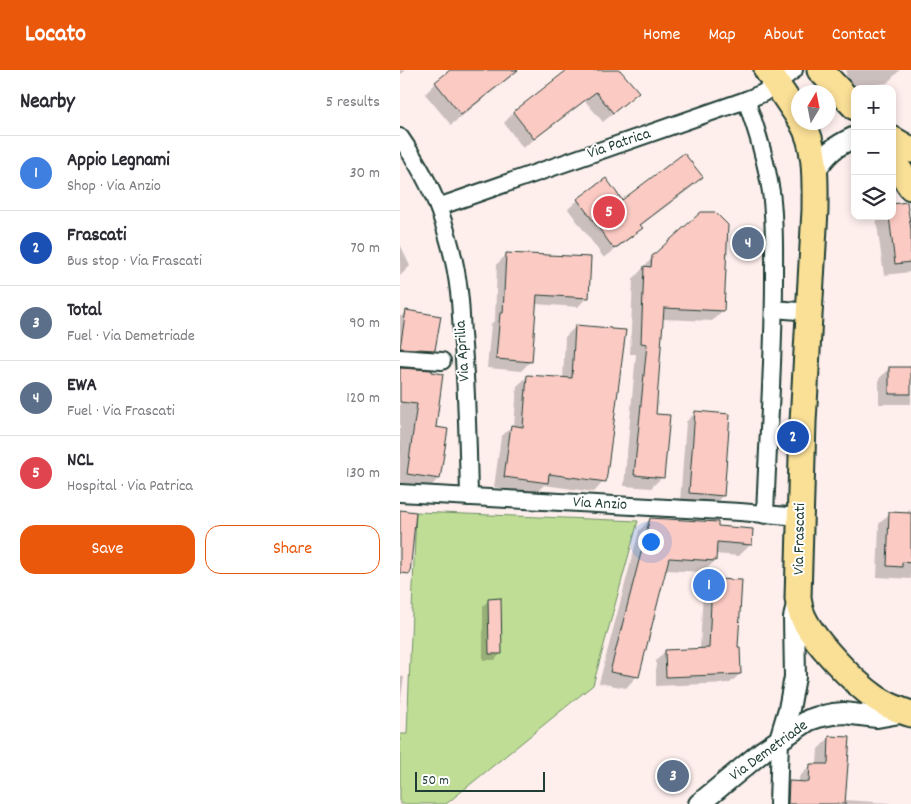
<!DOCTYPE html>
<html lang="en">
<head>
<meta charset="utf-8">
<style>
  body { margin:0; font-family:Dekko,sans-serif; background:#f7f7f7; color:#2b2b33 }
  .controls { position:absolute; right:15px; top:15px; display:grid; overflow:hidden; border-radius:10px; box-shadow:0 2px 8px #0003 }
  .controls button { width:45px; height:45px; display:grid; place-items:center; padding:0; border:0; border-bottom:1px solid #e1e1e2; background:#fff; color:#2b2b33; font:25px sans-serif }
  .compass { position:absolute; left:391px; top:15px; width:45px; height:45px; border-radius:50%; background:#fff; box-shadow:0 2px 8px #0003; rotate:10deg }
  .scale { position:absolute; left:15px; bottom:12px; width:130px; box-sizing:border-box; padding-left:5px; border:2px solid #1f3d34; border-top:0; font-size:14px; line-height:18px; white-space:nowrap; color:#1f3d34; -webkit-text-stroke:4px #fff; paint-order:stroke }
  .you { position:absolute; left:250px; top:471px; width:18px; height:18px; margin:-12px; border:4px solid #fff; border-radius:50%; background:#1a73e8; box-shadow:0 0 0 8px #1a73e833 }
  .badge { display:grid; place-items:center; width:32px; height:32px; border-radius:50%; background:#ea580c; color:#fff; font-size:16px; font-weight:700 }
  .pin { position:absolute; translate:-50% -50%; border:2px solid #fff; box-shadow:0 1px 5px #0006 }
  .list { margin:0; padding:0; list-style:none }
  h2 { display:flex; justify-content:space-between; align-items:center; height:65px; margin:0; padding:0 20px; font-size:21px }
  h2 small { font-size:16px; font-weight:400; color:#7c7c81 }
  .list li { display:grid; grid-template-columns:32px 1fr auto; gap:15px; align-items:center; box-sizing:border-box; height:75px; padding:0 20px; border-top:1px solid #e1e1e2 }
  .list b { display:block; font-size:19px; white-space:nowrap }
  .list p { margin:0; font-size:16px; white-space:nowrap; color:#7c7c81 }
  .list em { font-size:16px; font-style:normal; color:#7c7c81 }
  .actions { display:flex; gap:10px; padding:15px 20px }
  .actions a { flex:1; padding:11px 0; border:1px solid #ea580c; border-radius:15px; text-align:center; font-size:18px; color:#ea580c }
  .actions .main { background:#ea580c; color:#fff }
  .icon { flex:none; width:28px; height:28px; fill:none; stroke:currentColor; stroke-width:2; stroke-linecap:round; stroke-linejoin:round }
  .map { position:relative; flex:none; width:511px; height:734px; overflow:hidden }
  header { display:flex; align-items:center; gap:30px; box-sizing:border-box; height:70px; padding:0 25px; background:#ea580c; color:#fff }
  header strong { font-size:24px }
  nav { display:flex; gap:28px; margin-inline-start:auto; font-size:18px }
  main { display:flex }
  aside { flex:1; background:#fff }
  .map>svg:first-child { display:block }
  .green { fill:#bfdd95; stroke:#6f8d64 }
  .shadow { fill:#0003 }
  .building { fill:#fbcac3; stroke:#1f3d34 }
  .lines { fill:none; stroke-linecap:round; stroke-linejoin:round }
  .minor-casing { stroke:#1f3d34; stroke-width:20 }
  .tertiary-casing { stroke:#1f3d34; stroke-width:24 }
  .primary-casing { stroke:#1f3d34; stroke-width:29 }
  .minor { stroke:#fff; stroke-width:16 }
  .tertiary { stroke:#fff; stroke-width:20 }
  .primary { stroke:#fadf96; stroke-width:25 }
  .labels { text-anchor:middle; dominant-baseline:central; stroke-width:4; stroke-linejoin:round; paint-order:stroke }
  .street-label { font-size:16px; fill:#1f3d34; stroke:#fff }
</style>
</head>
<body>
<header>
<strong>Locato</strong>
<nav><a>Home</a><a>Map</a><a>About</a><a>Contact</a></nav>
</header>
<main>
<aside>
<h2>Nearby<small>5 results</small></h2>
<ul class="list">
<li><span class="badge" style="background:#3f7fe0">1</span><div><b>Appio Legnami</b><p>Shop · Via Anzio</p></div><em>30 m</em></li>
<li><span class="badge" style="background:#1a4fb4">2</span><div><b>Frascati</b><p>Bus stop · Via Frascati</p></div><em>70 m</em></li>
<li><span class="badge" style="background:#5c6f8a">3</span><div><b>Total</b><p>Fuel · Via Demetriade</p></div><em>90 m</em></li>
<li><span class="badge" style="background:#5c6f8a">4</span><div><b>EWA</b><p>Fuel · Via Frascati</p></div><em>120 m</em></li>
<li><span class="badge" style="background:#e0444e">5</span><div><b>NCL</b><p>Hospital · Via Patrica</p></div><em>130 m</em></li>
</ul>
<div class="actions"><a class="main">Save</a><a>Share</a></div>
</aside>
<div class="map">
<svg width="511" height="734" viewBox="0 0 511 734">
  <rect width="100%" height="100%" fill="#feefed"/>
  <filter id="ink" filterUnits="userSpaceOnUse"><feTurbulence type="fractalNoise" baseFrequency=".02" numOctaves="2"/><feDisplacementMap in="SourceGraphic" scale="10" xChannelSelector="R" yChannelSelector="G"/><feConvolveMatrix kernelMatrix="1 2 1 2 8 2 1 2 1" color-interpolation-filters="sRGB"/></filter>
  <g filter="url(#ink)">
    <path class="green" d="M16 442 238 451 193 615 46 734H0V664H7Z"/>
    <g class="shadow">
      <path d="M0 0H6L0 5Z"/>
      <path d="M52 0H117L109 8 51 55 25 24 36 13Z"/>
      <path d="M170 0H220L219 1 227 32 203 52 185 31 123 78 104 53 114 42Z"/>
      <path d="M447 0H499V1L487 13 447 18 446 2Z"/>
      <path d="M301 107 292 117 240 156 241 158 232 167 204 188 168 139 178 130 222 132Z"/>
      <path d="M511 145V202L484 205 476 148 477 146 508 147Z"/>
      <path d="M0 174 10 196 0 206Z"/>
      <path d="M107 184 187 227 178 237 135 234 130 292 121 301 87 298 91 254 95 250 97 194Z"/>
      <path d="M253 187 323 240 312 251 262 249 255 345 262 407 251 418 224 416 236 284H230L233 209Z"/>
      <path d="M6 242 34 279 26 288 0 284V246H2Z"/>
      <path d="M175 257 204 411 194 422 144 415 136 423 94 417 101 367 111 357H114L117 316 128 306 163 309 165 267Z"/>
      <path d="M489 298H511V334H479V309Z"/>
      <path d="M0 300 35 358 39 408 28 419 0 415Z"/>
      <path d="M296 342 323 425 314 435 280 432 286 352Z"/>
      <path d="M510 439 511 509 477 507 479 454 490 443 506 444Z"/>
      <path d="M250 449 317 457 351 474 339 486 315 484V491L303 502 265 500 237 606 226 618 199 613 239 461Z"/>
      <path d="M312 510 337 578 340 604 330 613 256 616V591L265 581 300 579 303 519Z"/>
      <path d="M89 530 101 583 95 590H83V536Z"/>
      <path d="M0 606 4 607 0 634Z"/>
      <path d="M430 667 444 730 489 733V734H377V724L389 712 399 713V707L411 695H417L418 679Z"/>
    </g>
    <g class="building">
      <path d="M50 0H118L61 45 35 12Z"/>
      <path d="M167 0H220L239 22 213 43 196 22 134 69 113 42Z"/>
      <path d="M284 83 303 107 240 155 243 158 214 179 177 129 206 108 222 130Z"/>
      <path d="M507 132 511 160V192L495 194 489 146H492V134Z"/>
      <path d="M301 142H315L328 155 324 241 264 238 256 344 270 345 264 408 234 405 247 274 241 273 244 196 251 197 252 186Z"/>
      <path d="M106 183 191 187 189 228 137 225 132 292 96 289 100 243H103Z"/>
      <path d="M6 240 41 246 35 280 0 278Z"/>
      <path d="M175 255 211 258V259L226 260 206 412 149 404 148 413 104 407 111 355 123 357 127 305 172 308Z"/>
      <rect x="489" y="297" width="22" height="27"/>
      <path d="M0 298 32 300V302L43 304 36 357 48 359 40 409 7 404 17 334 0 332Z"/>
      <path d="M295 341 330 344 324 426 289 423Z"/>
      <path d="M0 440 16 442 10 504 0 503Z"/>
      <path d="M489 442 511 443V493L502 492V497L487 496Z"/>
      <path d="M250 448 318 452V456L353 459 352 475 317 472 316 491 269 488 239 607 210 602Z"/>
      <path d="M312 509 342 510 338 577H340L341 604 266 607 265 580 309 578Z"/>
      <path d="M101 528 102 584H89L88 529Z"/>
      <path d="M429 666 450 667 445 734H388L389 711 409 712 410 694H428Z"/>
    </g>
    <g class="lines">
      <g class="minor-casing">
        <g id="minor">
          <path d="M346 30C357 60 366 90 371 122 375 151 374 180 374 209 374 288 368 366 365 445"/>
          <path d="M0 67C15 89 29 112 38 137 48 164 56 194 59 222 61 236 61 250 62 264 67 318 68 372 69 427"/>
          <path d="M38 137 346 30 363 23 394 0"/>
          <path d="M374 239 410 242"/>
          <path d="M0 288 42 291"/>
          <path d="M0 423 340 442 400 447"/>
          <path d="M378 734 380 669"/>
        </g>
      </g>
      <g class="tertiary-casing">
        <g id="tertiary">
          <path d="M414 102C427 83 433 77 455 67"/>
          <path d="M380 669 389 639 395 607 394 548 398 529"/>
          <path d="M299 734 363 681 409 650 418 647 433 644 444 643 477 647 505 642"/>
        </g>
      </g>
      <g class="primary-casing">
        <g id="primary">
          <path d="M367 0 398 46"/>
          <path d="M420 0 455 37"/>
          <path d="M402 52C417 77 415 112 415 140L403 352 398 528C399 534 400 541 403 547 414 571 453 612 476 628 486 635 499 640 511 644"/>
          <path d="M492 69 511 80"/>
          <path d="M492 90 511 117"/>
        </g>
      </g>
      <use href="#minor" class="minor"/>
      <use href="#tertiary" class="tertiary"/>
      <use href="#primary" class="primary"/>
    </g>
  </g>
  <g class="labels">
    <g class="street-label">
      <text transform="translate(219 74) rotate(-19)">Via Patrica</text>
      <text transform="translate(63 281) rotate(-94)">Via Aprilia</text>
      <text transform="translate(200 434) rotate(3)">Via Anzio</text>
      <text transform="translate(400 469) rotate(-89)">Via Frascati</text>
      <text transform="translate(369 681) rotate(-36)">Via Demetriade</text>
    </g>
  </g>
</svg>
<div class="controls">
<button>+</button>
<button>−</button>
<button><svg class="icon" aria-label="layers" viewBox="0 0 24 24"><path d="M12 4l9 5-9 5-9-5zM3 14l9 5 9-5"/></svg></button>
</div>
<svg class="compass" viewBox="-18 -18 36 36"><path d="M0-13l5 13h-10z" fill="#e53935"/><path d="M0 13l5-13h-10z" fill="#7c7c81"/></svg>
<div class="scale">50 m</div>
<div class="you"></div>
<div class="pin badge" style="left:309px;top:515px;background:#3f7fe0">1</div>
<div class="pin badge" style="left:393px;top:367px;background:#1a4fb4">2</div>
<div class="pin badge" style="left:273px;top:706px;background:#5c6f8a">3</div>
<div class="pin badge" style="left:348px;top:173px;background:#5c6f8a">4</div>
<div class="pin badge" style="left:209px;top:142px;background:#e0444e">5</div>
</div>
</main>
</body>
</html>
